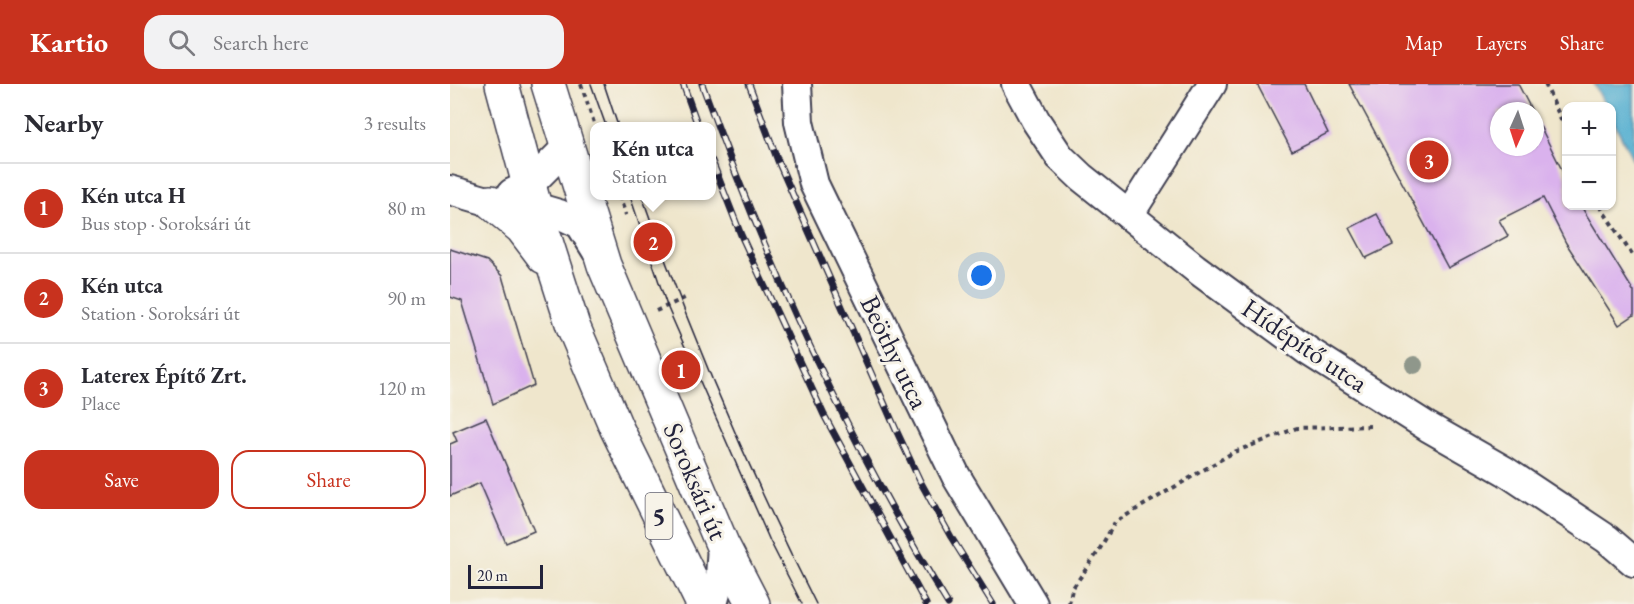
<!DOCTYPE html>
<html lang="en">
<head>
<meta charset="utf-8">
<style>
  body { margin:0; font-family:"EB Garamond",serif; background:#f2f2f3; color:#2b2b33 }
  .controls { position:absolute; right:18px; top:18px; display:grid; overflow:hidden; border-radius:12px; box-shadow:0 2px 4px #0004 }
  .controls button { width:54px; height:54px; display:grid; place-items:center; padding:0; border:0; border-bottom:2px solid #e1e1e2; background:#fff; color:#2b2b33; font:30px sans-serif }
  .compass { position:absolute; left:1040px; top:18px; width:54px; height:54px; border-radius:50%; background:#fff; box-shadow:0 2px 4px #0004; rotate:183deg }
  .scale { position:absolute; left:18px; bottom:15px; width:75px; box-sizing:border-box; padding-left:6px; border:3px solid #22223b; border-top:0; font-size:16px; line-height:21px; white-space:nowrap; color:#22223b; -webkit-text-stroke:4px #f7f3e8; paint-order:stroke }
  .you { position:absolute; left:532px; top:192px; width:21px; height:21px; margin:-15px; border:4px solid #fff; border-radius:50%; background:#1a73e8; box-shadow:0 0 0 9px #1a73e833 }
  .badge { display:grid; place-items:center; width:39px; height:39px; border-radius:50%; background:#c8321e; color:#fff; font-size:20px; font-weight:700 }
  .pin { position:absolute; translate:-50% -50%; border:3px solid #fff; box-shadow:0 2px 6px #0006 }
  .popup { position:absolute; left:140px; top:38px; width:126px; height:78px; box-sizing:border-box; display:grid; place-content:center; border-radius:12px; background:#fff; filter:drop-shadow(0 2px 4px #0005); font-size:20px; white-space:nowrap; color:#7c7c81 }
  .popup b { font-size:22px; color:#2b2b33 }
  .popup::after { content:''; position:absolute; left:50%; top:100%; margin-left:-12px; border:12px solid transparent; border-top-color:#fff }
  .list { margin:0; padding:0; list-style:none }
  h2 { display:flex; justify-content:space-between; align-items:center; height:78px; margin:0; padding:0 24px; font-size:26px }
  h2 small { font-size:20px; font-weight:400; color:#7c7c81 }
  .list li { display:grid; grid-template-columns:39px 1fr auto; gap:18px; align-items:center; box-sizing:border-box; height:90px; padding:0 24px; border-top:2px solid #e1e1e2 }
  .list b { display:block; font-size:22px; white-space:nowrap }
  .list p { margin:0; font-size:20px; white-space:nowrap; color:#7c7c81 }
  .list em { font-size:20px; font-style:normal; color:#7c7c81 }
  .actions { display:flex; gap:12px; padding:18px 24px }
  .actions a { flex:1; padding:14px 0; border:2px solid #c8321e; border-radius:18px; text-align:center; font-size:21px; color:#c8321e }
  .actions .main { background:#c8321e; color:#fff }
  .icon { flex:none; width:33px; height:33px; fill:none; stroke:currentColor; stroke-width:2; stroke-linecap:round; stroke-linejoin:round }
  .map { position:relative; flex:none; width:1184px; height:520px; overflow:hidden }
  header { display:flex; align-items:center; gap:36px; box-sizing:border-box; height:84px; padding:0 30px; background:#c8321e; color:#fff }
  header strong { font-size:28px }
  nav { display:flex; gap:33px; margin-inline-start:auto; font-size:21px }
  .search { width:420px; height:54px; background:#f2f2f3; display:flex; align-items:center; gap:15px; box-sizing:border-box; padding:0 21px; border-radius:18px; color:#7c7c81; font-size:22px }
  main { display:flex }
  aside { flex:1; background:#fff }
  .map>svg:first-child { display:block }
  .water { fill:#52aed0; stroke:#3a6886; stroke-width:1.5 }
  .building { fill:#dab2ed }
  .lines { fill:none; stroke-linecap:round; stroke-linejoin:round }
  .minor-casing { stroke:#413f51; stroke-width:32 }
  .major-casing { stroke:#413f51; stroke-width:36 }
  .path { stroke:#413f51; stroke-width:4; stroke-dasharray:4.5 4.5; stroke-linecap:butt }
  .minor { stroke:#fff; stroke-width:28 }
  .major { stroke:#fff; stroke-width:33 }
  .tram { stroke:#22223b; stroke-width:1.5 }
  .rail-casing { stroke:#22223b; stroke-width:7 }
  .rail { stroke:#f7f3e8; stroke-width:4.5; stroke-dasharray:14; stroke-linecap:butt }
  .tree { fill:#8f978b }
  .labels { text-anchor:middle; dominant-baseline:central; stroke-width:6; stroke-linejoin:round; paint-order:stroke }
  .shield { fill:#f7f3e8; stroke:#62616f; stroke-width:1.5 }
  .shield-label { font-size:26px; font-weight:bold; fill:#22223b }
  .street-label { font-size:27px; fill:#22223b; stroke:#f7f3e8 }
</style>
</head>
<body>
<header>
<strong>Kartio</strong>
<div class="search"><svg class="icon" aria-label="search" viewBox="0 0 24 24"><circle cx="10" cy="10" r="6"/><path d="M15 15l6 6"/></svg>Search here</div>
<nav><a>Map</a><a>Layers</a><a>Share</a></nav>
</header>
<main>
<aside>
<h2>Nearby<small>3 results</small></h2>
<ul class="list">
<li><span class="badge">1</span><div><b>Kén utca H</b><p>Bus stop · Soroksári út</p></div><em>80 m</em></li>
<li><span class="badge">2</span><div><b>Kén utca</b><p>Station · Soroksári út</p></div><em>90 m</em></li>
<li><span class="badge">3</span><div><b>Laterex Építő Zrt.</b><p>Place</p></div><em>120 m</em></li>
</ul>
<div class="actions"><a class="main">Save</a><a>Share</a></div>
</aside>
<div class="map">
<svg width="1184" height="520" viewBox="0 0 1184 520">
  <rect width="100%" height="100%" fill="#f7f3e8"/>
  <filter id="ink" filterUnits="userSpaceOnUse"><feTurbulence type="fractalNoise" baseFrequency=".0167" numOctaves="2"/><feDisplacementMap in="SourceGraphic" scale="12" xChannelSelector="R" yChannelSelector="G"/><feConvolveMatrix kernelMatrix="1 2 1 2 8 2 1 2 1" color-interpolation-filters="sRGB"/></filter>
  <filter id="wash" filterUnits="userSpaceOnUse"><feTurbulence type="fractalNoise" baseFrequency=".008" numOctaves="4" result="noise"/><feDisplacementMap in="SourceGraphic" scale="24" xChannelSelector="R" yChannelSelector="G"/><feGaussianBlur stdDeviation="1.35" result="paint"/><feColorMatrix in="noise" values="0 0 0 0 0 0 0 0 0 0 0 0 0 0 0 0 0 1.4 0 .05"/><feComposite in="paint" operator="in"/></filter>
  <g filter="url(#wash)">
    <rect width="100%" height="100%" fill="#efe6cc"/>
    <path class="water" d="M1144 0H1184V78L1162 34V22H1156Z"/>
    <g id="blocks">
      <g class="building">
        <path d="M807 0H854L878 49 842 67Z"/>
        <path d="M899 0H1068L1082 27H1049V63H1085V32L1116 94V122H1131L1184 208V231L1169 241 1116 159 1093 114 1049 136 1058 152 998 184Z"/>
        <path d="M927 130 943 161 916 174 900 144Z"/>
        <path d="M0 165 37 177 52 192 84 301 43 320 12 217 0 213Z"/>
        <path d="M36 334 84 447 56 459 30 399 0 412V360L7 357 3 348Z"/>
      </g>
    </g>
  </g>
  <g filter="url(#ink)">
    <use href="#blocks" fill-opacity="0" stroke="#413f51" stroke-width="1.5"/>
    <g class="lines">
      <g class="minor-casing">
        <g id="minor">
          <path d="M347 0 349 38 364 100 506 392 583 520"/>
          <path d="M566 0 586 37 610 73 631 93 745 184 858 267 978 343 1055 387 1157 455 1184 478"/>
          <path d="M0 106 41 118 85 123 109 130 130 140 146 166"/>
          <path d="M62 109 79 101 117 63"/>
          <path d="M679 131 762 0"/>
          <path d="M263 520 270 494 272 460"/>
        </g>
      </g>
      <g class="major-casing">
        <g id="major">
          <path d="M52 0 85 123 123 242 166 343 253 520"/>
          <path d="M98 0 154 181 272 460 303 520"/>
          <path d="M41 118 72 144 94 173"/>
        </g>
      </g>
      <g class="path">
        <path d="M131 0 145 42"/>
        <path d="M1095 0 1116 46"/>
        <path d="M169 112 176 131"/>
        <path d="M1150 122 1184 174"/>
        <path d="M206 227 237 213"/>
        <path d="M619 520 622 505 648 468 665 438 784 368 847 344 923 342"/>
      </g>
      <use href="#minor" class="minor"/>
      <use href="#major" class="major"/>
      <g class="tram">
        <path d="M141 0 156 42"/>
        <path d="M154 0 168 42"/>
        <path d="M180 112 217 222 320 457 352 520"/>
        <path d="M192 112C241 252 299 388 366 520"/>
      </g>
      <g class="rail-casing">
        <g id="rail">
          <path d="M233 0 248 42"/>
          <path d="M252 0C317 180 398 357 498 520"/>
          <path d="M299 0 328 77 447 348 470 397 501 453 543 520"/>
          <path d="M262 77 291 151 374 331 476 520"/>
        </g>
      </g>
      <use href="#rail" class="rail"/>
    </g>
    <circle class="tree" cx="964" cy="281" r="9"/>
  </g>
  <g class="labels">
    <rect class="shield" x="195.5" y="409" width="27" height="46" rx="4.5"/>
    <g class="shield-label">
      <text x="209" y="432">5</text>
    </g>
    <g class="street-label">
      <text transform="translate(855 261) rotate(34)">Hídépítő utca</text>
      <text transform="translate(445 268) rotate(64)">Beöthy utca</text>
      <text transform="translate(246 397) rotate(67)">Soroksári út</text>
    </g>
  </g>
</svg>
<div class="controls">
<button>+</button>
<button>−</button>
</div>
<svg class="compass" viewBox="-18 -18 36 36"><path d="M0-13l5 13h-10z" fill="#e53935"/><path d="M0 13l5-13h-10z" fill="#7c7c81"/></svg>
<div class="scale">20 m</div>
<div class="you"></div>
<div class="pin badge" style="left:231px;top:286px">1</div>
<div class="pin badge" style="left:203px;top:158px">2</div>
<div class="popup"><b>Kén utca</b>Station</div>
<div class="pin badge" style="left:979px;top:76px">3</div>
</div>
</main>
</body>
</html>
